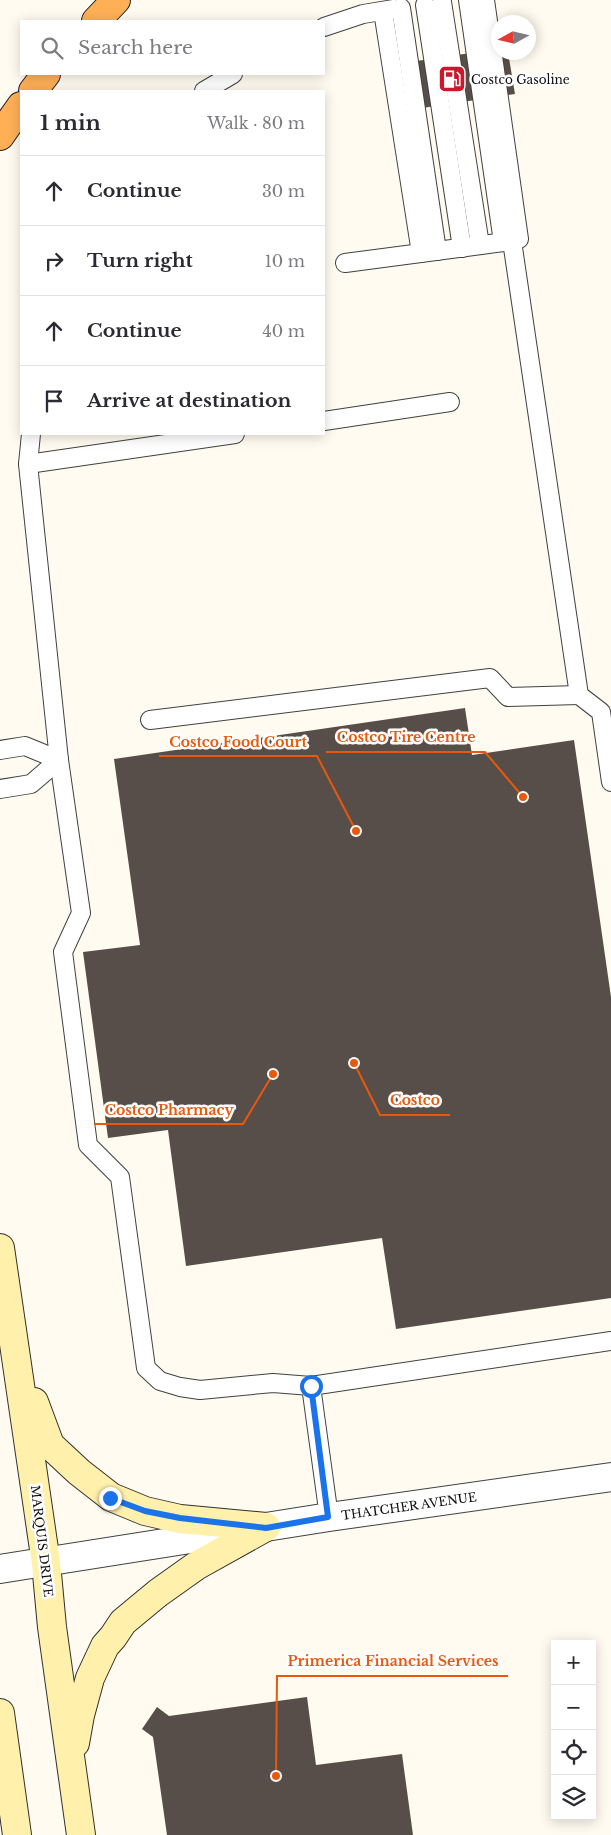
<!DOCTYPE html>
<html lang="en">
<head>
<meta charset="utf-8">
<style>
  body { margin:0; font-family:"Libre Baskerville",serif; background:#f7f7f7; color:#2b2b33 }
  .controls { position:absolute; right:15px; bottom:15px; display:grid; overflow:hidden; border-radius:0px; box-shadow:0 2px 12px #0003 }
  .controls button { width:45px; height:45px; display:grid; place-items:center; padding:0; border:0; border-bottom:1px solid #e1e1e2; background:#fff; color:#2b2b33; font:25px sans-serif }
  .compass { position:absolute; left:491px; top:15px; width:45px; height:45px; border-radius:50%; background:#fff; box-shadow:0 2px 12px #0003; rotate:262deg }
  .stop { position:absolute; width:15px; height:15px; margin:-11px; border:4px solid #1a73e8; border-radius:50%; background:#fff }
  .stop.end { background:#1a73e8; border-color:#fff; box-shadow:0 1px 5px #0008 }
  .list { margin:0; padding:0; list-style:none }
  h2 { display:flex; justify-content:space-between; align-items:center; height:65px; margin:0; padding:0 20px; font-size:21px }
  h2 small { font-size:16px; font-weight:400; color:#7c7c81 }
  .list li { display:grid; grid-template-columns:32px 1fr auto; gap:15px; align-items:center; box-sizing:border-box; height:70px; padding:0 20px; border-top:1px solid #e1e1e2 }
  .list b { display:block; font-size:19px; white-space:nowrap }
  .list em { font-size:16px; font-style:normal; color:#7c7c81 }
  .icon { flex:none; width:28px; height:28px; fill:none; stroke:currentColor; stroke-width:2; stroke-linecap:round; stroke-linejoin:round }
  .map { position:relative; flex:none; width:611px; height:1835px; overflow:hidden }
  .search { position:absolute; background:#fff; box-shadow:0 2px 12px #0003; left:20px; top:20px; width:305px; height:55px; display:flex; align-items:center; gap:12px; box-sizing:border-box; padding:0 18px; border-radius:0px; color:#7c7c81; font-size:19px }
  .panel { position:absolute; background:#fff; box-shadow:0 2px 12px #0003; left:20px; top:90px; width:305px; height:345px; border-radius:0px }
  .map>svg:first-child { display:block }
  .building { fill:#584e49 }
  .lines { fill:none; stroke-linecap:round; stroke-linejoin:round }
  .service-casing { stroke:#414141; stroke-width:20 }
  .minor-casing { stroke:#414141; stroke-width:30 }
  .secondary-casing { stroke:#303030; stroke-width:30 }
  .trunk-casing { stroke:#1f1f1f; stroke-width:30 }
  .service { stroke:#fff; stroke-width:18 }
  .minor { stroke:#fff; stroke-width:28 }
  .secondary { stroke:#fff0ab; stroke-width:28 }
  .trunk { stroke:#ffb057; stroke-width:28 }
  .route { stroke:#1a73e8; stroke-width:6 }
  .labels { text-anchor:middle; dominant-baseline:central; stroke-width:5; stroke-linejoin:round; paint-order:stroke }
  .poi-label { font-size:12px; fill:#0e0e0e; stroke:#fff; text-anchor:start }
  .street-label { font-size:12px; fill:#0e0e0e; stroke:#fff }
  .leader { fill:none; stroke:#e8590c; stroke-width:2 }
  .callout-dot { fill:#e8590c; stroke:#fff; stroke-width:2 }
  .callout-label { font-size:14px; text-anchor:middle; font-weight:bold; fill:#e8590c; stroke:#fff; stroke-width:5; stroke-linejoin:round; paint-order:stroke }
</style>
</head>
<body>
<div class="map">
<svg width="611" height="1835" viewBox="0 0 611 1835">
  <rect width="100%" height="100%" fill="#fffbf0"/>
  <g class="building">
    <path d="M498 49V52H508L515 94 396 112 389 65Z"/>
    <path d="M465 708 472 755 574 740 611 997V1298L396 1329 382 1238 186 1266 168 1130 108 1138 83 952 140 945 114 759Z"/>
    <path d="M307 1697 316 1765 402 1754 413 1835H167L153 1737 142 1729 157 1707 169 1716Z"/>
  </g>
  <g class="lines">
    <g class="service-casing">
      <g id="service">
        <path d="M468 0 503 242"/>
        <path d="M485 0 519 239 512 241"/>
        <path d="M442 2 480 245"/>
        <path d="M425 5 462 248"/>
        <path d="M401 8 437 251"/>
        <path d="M383 11 421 253"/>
        <path d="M324 27 363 14 394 9"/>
        <path d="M204 91 233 74"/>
        <path d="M345 263 512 241 579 695 601 712 611 782"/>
        <path d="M324 421 450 402"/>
        <path d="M31 434 28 464 59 760 81 913 63 952 88 1145 120 1177 146 1368 160 1381 180 1387 200 1390 273 1383 311 1386 611 1341"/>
        <path d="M28 464 235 434"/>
        <path d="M150 720 490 678 508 697 579 695"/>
        <path d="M0 750 25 746 59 760"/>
        <path d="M0 789 31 784 59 760"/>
        <path d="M311 1386 329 1517"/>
      </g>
    </g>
    <g class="minor-casing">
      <path id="minor" d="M0 1569 329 1517 611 1477"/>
    </g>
    <g class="secondary-casing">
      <g id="secondary">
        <path d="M0 1248 46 1563 52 1627 81 1835"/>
        <path d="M34 1402 50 1445 79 1472 111 1497 145 1511 180 1519 266 1527"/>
        <path d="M0 1713 17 1835"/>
        <path d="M75 1743 80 1715 90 1678 105 1646 113 1637 123 1622 158 1593 196 1566 266 1527"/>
      </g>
    </g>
    <g class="trunk-casing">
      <g id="trunk">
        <path d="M96 21 116 0"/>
        <path d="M33 91 46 74"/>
        <path d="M0 136 21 106"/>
      </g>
    </g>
    <use href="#service" class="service"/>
    <use href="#minor" class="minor"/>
    <use href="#secondary" class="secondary"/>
    <use href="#trunk" class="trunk"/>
  </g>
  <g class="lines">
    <path class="route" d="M110 1498 145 1511 180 1518 266 1528 328 1517 311 1386"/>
  </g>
  <defs>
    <g id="fuel-square" transform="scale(1.4375)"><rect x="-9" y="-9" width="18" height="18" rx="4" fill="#cd172d" stroke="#fff"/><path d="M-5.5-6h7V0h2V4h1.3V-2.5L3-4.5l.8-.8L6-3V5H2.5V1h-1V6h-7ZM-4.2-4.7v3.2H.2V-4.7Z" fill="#fff"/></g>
  </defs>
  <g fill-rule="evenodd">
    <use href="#fuel-square" x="452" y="79"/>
  </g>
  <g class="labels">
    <g class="poi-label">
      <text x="471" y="79">Costco Gasoline</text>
    </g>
    <g class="street-label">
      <text transform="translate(409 1506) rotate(-8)">THATCHER AVENUE</text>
      <text transform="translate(42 1541) rotate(83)">MARQUIS DRIVE</text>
    </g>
  </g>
  <path class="leader" d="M523 797L485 752H326M356 831L317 756H159M354 1063L380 1115H450M273 1074L243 1124H94M276 1776L277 1676H508"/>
  <g class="callout-dot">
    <circle cx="523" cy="797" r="5"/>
    <circle cx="356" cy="831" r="5"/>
    <circle cx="354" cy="1063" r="5"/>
    <circle cx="273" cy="1074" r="5"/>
    <circle cx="276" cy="1776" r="5"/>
  </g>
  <g class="callout-label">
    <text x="406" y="742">Costco Tire Centre</text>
    <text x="238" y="747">Costco Food Court</text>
    <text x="415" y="1105">Costco</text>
    <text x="169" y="1115">Costco Pharmacy</text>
    <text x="393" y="1666">Primerica Financial Services</text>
  </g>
</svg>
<div class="controls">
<button>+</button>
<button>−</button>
<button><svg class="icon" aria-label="locate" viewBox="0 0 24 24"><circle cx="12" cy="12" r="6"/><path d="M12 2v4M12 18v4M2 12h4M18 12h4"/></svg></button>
<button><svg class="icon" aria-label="layers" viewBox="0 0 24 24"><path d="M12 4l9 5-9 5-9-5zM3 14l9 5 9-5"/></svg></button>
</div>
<svg class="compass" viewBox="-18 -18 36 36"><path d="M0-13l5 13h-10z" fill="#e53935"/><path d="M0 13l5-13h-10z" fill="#7c7c81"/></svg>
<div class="stop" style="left:311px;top:1386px"></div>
<div class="stop end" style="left:110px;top:1498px"></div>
<div class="search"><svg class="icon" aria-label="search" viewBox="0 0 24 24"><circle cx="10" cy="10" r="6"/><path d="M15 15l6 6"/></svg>Search here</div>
<section class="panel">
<h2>1 min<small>Walk · 80 m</small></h2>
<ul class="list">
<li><svg class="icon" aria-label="ahead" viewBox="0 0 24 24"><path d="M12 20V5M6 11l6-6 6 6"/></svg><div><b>Continue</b></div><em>30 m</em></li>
<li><svg class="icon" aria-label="right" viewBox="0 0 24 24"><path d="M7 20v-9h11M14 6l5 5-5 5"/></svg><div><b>Turn right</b></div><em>10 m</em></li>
<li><svg class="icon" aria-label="ahead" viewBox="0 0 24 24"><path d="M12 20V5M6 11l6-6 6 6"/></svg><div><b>Continue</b></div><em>40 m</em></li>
<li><svg class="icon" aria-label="arrive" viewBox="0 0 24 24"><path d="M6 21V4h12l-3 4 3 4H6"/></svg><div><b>Arrive at destination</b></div></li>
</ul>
</section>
</div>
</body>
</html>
